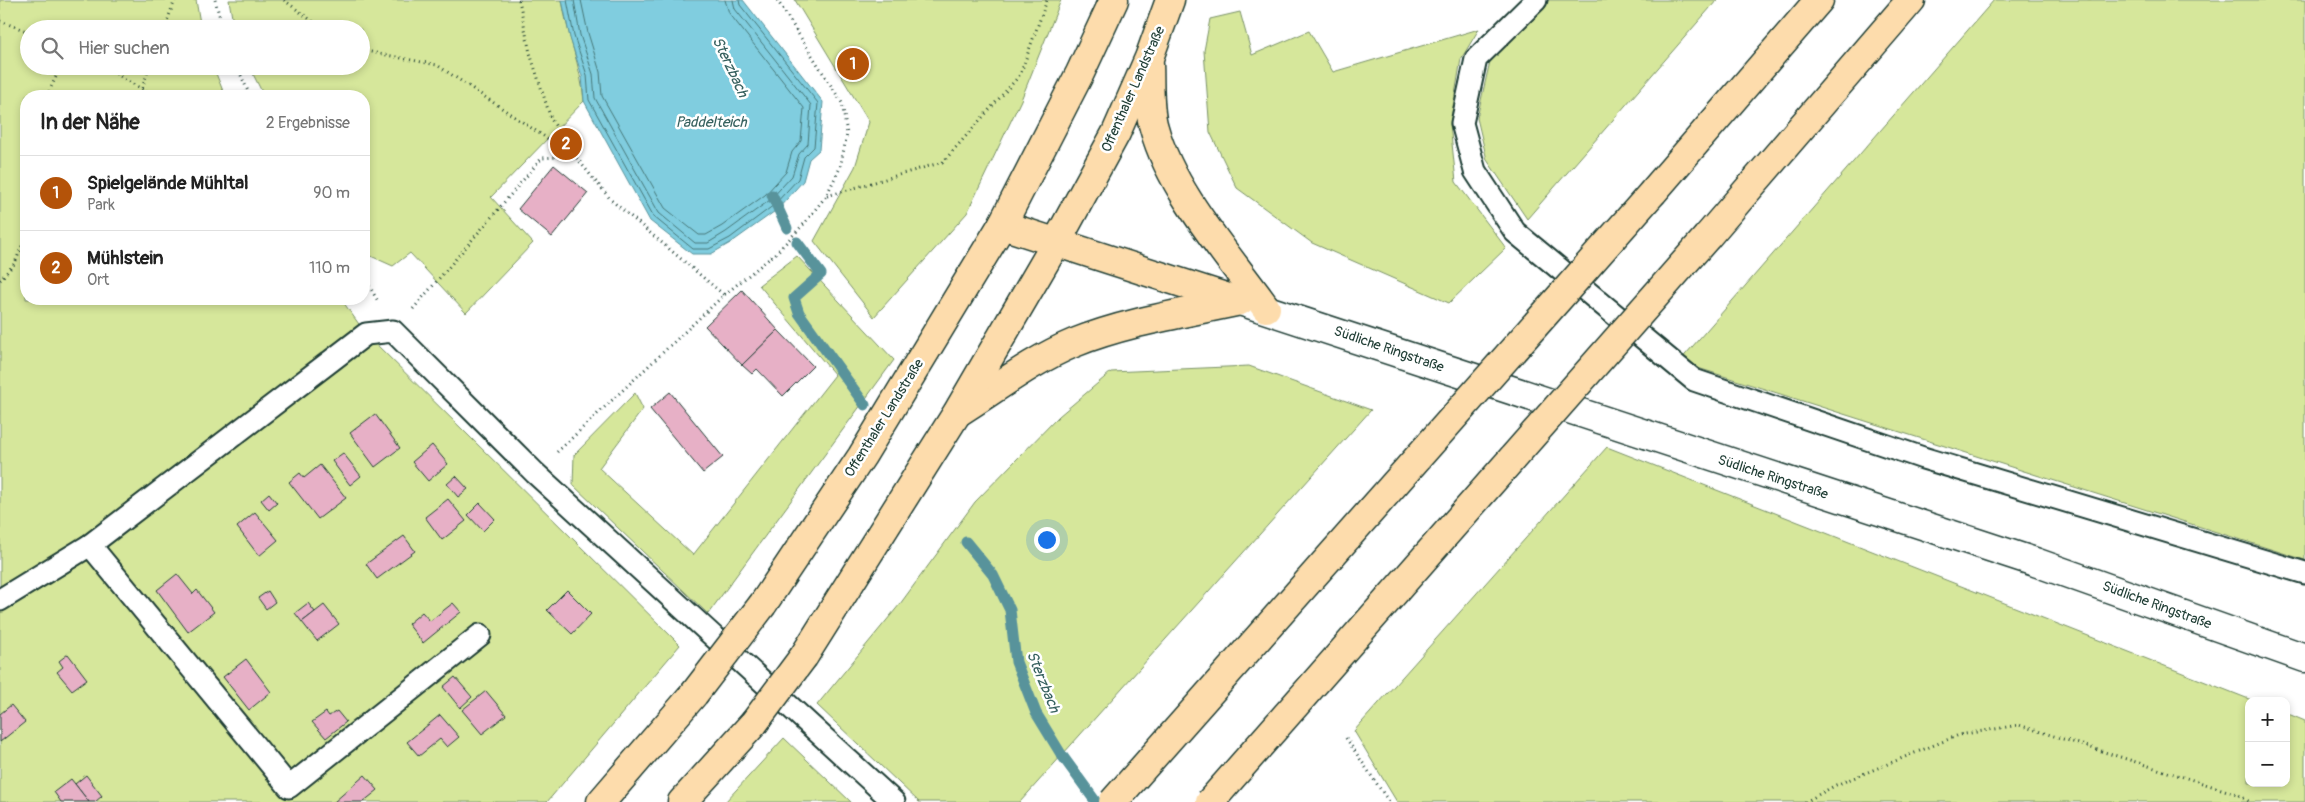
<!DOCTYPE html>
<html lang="de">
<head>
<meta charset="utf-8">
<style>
  body { margin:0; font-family:Pangolin,sans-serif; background:#f2f2f2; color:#222 }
  .controls { position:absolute; right:15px; bottom:15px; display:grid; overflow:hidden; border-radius:10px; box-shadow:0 2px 8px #0003 }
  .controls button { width:45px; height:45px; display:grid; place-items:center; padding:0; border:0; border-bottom:1px solid #e0e0e0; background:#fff; color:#222; font:25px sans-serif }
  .you { position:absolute; left:1046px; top:539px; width:18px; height:18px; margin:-12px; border:4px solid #fff; border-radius:50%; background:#1a73e8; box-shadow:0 0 0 8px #1a73e833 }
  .badge { display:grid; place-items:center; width:32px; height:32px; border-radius:50%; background:#b45309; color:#fff; font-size:16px; font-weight:700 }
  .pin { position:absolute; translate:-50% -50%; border:2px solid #fff; box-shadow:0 1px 5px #0006 }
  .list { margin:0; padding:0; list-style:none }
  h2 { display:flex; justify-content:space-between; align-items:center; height:65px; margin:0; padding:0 20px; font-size:21px }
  h2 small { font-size:16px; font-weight:400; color:#767676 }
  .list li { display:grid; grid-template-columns:32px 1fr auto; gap:15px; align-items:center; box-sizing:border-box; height:75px; padding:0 20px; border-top:1px solid #e0e0e0 }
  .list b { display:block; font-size:19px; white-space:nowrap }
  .list p { margin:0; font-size:16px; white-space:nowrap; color:#767676 }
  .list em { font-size:16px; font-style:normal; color:#767676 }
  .icon { flex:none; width:28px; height:28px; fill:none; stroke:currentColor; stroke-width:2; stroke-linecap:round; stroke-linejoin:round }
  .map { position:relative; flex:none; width:2305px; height:802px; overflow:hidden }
  .search { position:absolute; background:#fff; box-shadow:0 2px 8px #0003; left:20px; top:20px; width:350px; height:55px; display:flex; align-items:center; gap:12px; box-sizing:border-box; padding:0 18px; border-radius:28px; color:#767676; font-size:19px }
  .panel { position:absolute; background:#fff; box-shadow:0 2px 8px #0003; left:20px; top:90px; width:350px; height:215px; border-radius:20px }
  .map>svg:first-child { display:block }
  .green { fill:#d6e79b; stroke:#7a9268 }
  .water { fill:#80cddf; stroke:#59939b }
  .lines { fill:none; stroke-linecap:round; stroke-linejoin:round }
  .shore { stroke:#467778; stroke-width:1 }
  .stream { stroke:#59939b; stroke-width:11 }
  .building { fill:#e7b0c6; stroke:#1f3d34 }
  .service-casing { stroke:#1f3d34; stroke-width:25 }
  .secondary-casing { stroke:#1f3d34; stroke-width:31 }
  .primary-casing { stroke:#1f3d34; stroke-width:31 }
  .motorway-casing { stroke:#1f3d34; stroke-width:31 }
  .path { stroke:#1f3d34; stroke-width:3; stroke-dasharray:1 4; stroke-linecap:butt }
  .service { stroke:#fff; stroke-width:21 }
  .secondary { stroke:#fff; stroke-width:28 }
  .primary { stroke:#fddcac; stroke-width:28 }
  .motorway { stroke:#fddcac; stroke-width:28 }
  .primary-bridge-casing { stroke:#1f3d34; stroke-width:31; stroke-linecap:butt }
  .motorway-bridge-casing { stroke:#1f3d34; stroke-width:31; stroke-linecap:butt }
  .primary-bridge { stroke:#fddcac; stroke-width:28 }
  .motorway-bridge { stroke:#fddcac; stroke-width:28 }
  .labels { text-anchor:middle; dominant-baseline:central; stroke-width:5; stroke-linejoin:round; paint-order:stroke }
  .street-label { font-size:14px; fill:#1f3d34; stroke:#fff }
  .water-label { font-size:15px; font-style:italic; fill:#37615f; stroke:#fff }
</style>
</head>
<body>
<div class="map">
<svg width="2305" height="802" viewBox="0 0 2305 802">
  <rect width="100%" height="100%" fill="#fff"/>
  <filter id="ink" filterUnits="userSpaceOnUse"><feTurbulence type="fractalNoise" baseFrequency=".02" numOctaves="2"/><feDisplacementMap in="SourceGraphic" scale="10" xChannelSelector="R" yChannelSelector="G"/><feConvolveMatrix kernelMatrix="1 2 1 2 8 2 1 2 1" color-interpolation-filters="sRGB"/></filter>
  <g filter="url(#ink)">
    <g class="green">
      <path d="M0 0H196L201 29H29V66H213L225 96H26V299H341L366 334 680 645 547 802H0Z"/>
      <path d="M229 0H562C567 35 581 66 584 101L491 197 533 243 466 313 410 253 393 266 364 253V96H264L249 66H361V29H234Z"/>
      <path d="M795 0H1061L1021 100 967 213 874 317 814 241 855 167 869 122Z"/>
      <path d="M1549 0H1717L1527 219 1487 160 1477 118 1491 57Z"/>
      <path d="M1994 0H2305V560L1679 362Z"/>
      <path d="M1240 12 1252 55 1309 31 1333 72 1479 29 1461 59 1450 124 1456 182 1506 248 1449 303 1312 243 1237 188 1210 132 1204 51 1210 19Z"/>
      <path d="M797 256 894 360 708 614 573 485 574 455 635 393 643 409 599 468 693 555 835 375 759 285Z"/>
      <path d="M1249 366 1371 410 1020 802H919L817 705 900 604 975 502 1059 416 1111 372Z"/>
      <path d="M1607 447 2254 701H2249V783H2286V713L2305 721V802H1397L1354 731Z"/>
      <path d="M784 738 851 802H725Z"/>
    </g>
    <path class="water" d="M562 0H743L823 102 819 150 809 159 803 181 778 209 732 242 711 254H692L650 221 584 101 582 76 570 38Z"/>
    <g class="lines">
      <g class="shore">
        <path d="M567 0 574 36 587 75 589 100 654 217 693 249H709L730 238 774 205 798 179 804 157 814 147 818 103 740 5 739 0"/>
        <path d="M574 0 580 35 593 74 595 98 659 213 695 243H708L726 232 770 200 792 176 799 154 808 144 811 105 735 9 733 0"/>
        <path d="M581 0 588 33 600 72 602 96 665 208 699 235H706L722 226 765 195 786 172 792 152 801 141 804 108 729 13 725 0"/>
      </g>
      <g class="stream">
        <path d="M772 195 787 228"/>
        <path d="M797 242 821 274 794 298 799 313 865 405"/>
        <path d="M966 542 993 575 1010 610 1016 662 1036 713 1061 754 1096 802"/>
      </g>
    </g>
    <g class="building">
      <path d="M554 165 588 193 552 237 518 209Z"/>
      <path d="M742 290 778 330 742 365 705 326Z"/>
      <path d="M778 330 813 366 783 396 757 369 752 374 742 365Z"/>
      <path d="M670 392 723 457 703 473 650 409Z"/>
      <path d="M375 414 400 448 375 467 350 433Z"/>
      <path d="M432 445 448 464 428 481 412 462Z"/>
      <path d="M343 453 361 476 350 485 332 461Z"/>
      <path d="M320 465 346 498 318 519 289 482 300 473 304 478Z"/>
      <path d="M456 476 468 489 458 497 447 484Z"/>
      <path d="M269 493 277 503 269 510 261 500Z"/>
      <path d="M448 499 466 521 442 540 425 517Z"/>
      <path d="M480 503 495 519 483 531 468 515Z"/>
      <path d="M255 512 278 540 259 556 237 527Z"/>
      <path d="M404 536 415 551 377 579 366 564Z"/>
      <path d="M177 574 193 594 197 590 214 612 188 632 157 590Z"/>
      <path d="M567 590 591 614 572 634 547 610Z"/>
      <path d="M268 591 275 602 266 609 258 598Z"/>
      <path d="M308 603 315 612 302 622 295 613Z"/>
      <path d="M453 603 461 612 423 643 408 624 422 612 430 621Z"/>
      <path d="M324 605 339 624 317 641 302 622Z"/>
      <path d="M68 654 87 679 72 690 57 672 63 667 59 661Z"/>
      <path d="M246 659 271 692 249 710 223 677Z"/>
      <path d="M455 677 472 697 460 708 443 687Z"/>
      <path d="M486 691 506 715 482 734 462 710Z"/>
      <path d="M11 705 25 722 0 742V714Z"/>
      <path d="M337 711 346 722 326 738 312 722 326 712 329 716Z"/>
      <path d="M440 715 459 737 447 747 440 739 419 756 407 742Z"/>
      <path d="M86 775 102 796 95 802H89L75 784Z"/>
      <path d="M365 775 378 790 363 802H334Z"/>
      <path d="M71 779 75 784 89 802H61L54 792Z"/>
    </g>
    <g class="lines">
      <g class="service-casing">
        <g id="service">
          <path d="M1536 0 1476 59 1462 123 1475 171 1515 232 1694 380 1923 458 2305 573"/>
          <path d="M90 545 289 787 480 635"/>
          <path d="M0 600 90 545 366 334 393 331 535 473 894 802"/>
        </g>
      </g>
      <g class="secondary-casing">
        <path id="secondary" d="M1243 302 2035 562 2305 658"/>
      </g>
      <g class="primary-casing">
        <g id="primary">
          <path d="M1149 64C1150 84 1148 109 1154 128 1171 191 1228 255 1266 308"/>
          <path d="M1002 225 1238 301"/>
          <path d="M960 411C997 388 1033 360 1074 343 1126 322 1185 313 1240 301"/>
          <path d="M763 604 862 456 1002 225 1080 73 1114 0"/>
          <path d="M804 656 957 413 1056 243 1116 133 1149 58 1170 0"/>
          <path d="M601 802 694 694"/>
          <path d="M682 802 754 723"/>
        </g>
      </g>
      <g class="motorway-casing">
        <g id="motorway">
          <path d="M1653 192 1819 0"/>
          <path d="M1707 237 1911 0"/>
        </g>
      </g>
      <g class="path">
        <path d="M215 0 223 29"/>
        <path d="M284 0 323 29"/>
        <path d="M519 0 530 53 551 119 575 156 611 200 724 295"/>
        <path d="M0 21 29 32"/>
        <path d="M164 29 175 0"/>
        <path d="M361 50 437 65 572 155"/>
        <path d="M103 66 153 96"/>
        <path d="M237 66 250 96"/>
        <path d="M142 88 150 66"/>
        <path d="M47 96 61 66"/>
        <path d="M827 196 943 162 1020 75 1047 0"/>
        <path d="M364 277 379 303"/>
        <path d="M0 280 15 263 26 236"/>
        <path d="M413 309 542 158 574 156"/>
        <path d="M557 452 724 295 775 254 803 225 826 196 840 168 847 134 842 103 777 0"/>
        <path d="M1346 738 1389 802"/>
        <path d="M1805 802 1836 785 1959 735 2019 725 2237 794 2250 802"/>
      </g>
      <use href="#service" class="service"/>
      <use href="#secondary" class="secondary"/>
      <use href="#primary" class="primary"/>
      <use href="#motorway" class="motorway"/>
      <g class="primary-bridge-casing">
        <g id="primary-bridge">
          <path d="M694 694 763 604"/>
          <path d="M754 723 804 656"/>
        </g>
      </g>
      <g class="motorway-bridge-casing">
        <g id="motorway-bridge">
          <path d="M1113 802 1653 192"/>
          <path d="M1210 802 1707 237"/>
        </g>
      </g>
      <use href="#primary-bridge" class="primary-bridge"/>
      <use href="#motorway-bridge" class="motorway-bridge"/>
    </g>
  </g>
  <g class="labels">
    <g class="street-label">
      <text transform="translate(1133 89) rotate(-66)">Offenthaler Landstraße</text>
      <text transform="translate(1389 349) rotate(19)">Südliche Ringstraße</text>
      <text transform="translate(884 418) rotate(-58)">Offenthaler Landstraße</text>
      <text transform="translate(1773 477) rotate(18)">Südliche Ringstraße</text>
      <text transform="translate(2157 605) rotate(20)">Südliche Ringstraße</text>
    </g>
    <g class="water-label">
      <text transform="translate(730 67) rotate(65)">Sterzbach</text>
      <text x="711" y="122">Paddelteich</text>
      <text transform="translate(1043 682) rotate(68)">Sterzbach</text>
    </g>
  </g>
</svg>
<div class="controls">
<button>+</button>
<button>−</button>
</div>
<div class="you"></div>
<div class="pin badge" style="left:853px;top:64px">1</div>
<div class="pin badge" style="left:566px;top:144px">2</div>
<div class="search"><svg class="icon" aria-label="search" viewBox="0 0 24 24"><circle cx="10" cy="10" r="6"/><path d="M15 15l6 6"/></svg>Hier suchen</div>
<section class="panel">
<h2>In der Nähe<small>2 Ergebnisse</small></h2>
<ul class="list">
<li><span class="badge">1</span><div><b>Spielgelände Mühltal</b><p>Park</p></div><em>90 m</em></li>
<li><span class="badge">2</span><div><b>Mühlstein</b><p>Ort</p></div><em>110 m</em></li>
</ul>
</section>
</div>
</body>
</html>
